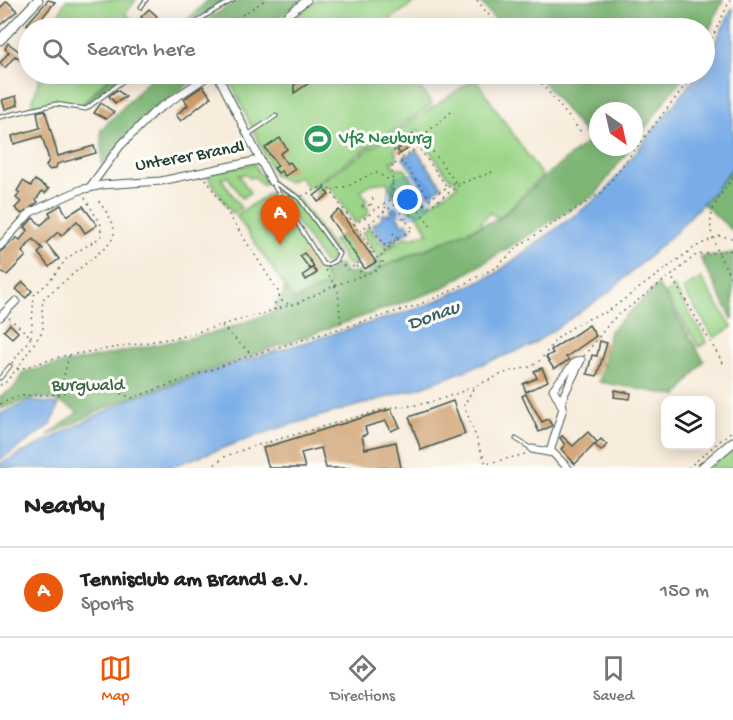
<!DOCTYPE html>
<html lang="en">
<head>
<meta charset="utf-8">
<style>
  body { margin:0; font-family:"Gochi Hand",sans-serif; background:#f6f6f6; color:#222 }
  .controls { position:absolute; right:18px; bottom:18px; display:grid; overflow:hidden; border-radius:12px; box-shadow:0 3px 15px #0003 }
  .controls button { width:54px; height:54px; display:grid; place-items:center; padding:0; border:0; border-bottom:2px solid #e0e0e0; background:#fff; color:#222; font:30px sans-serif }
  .compass { position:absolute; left:589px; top:102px; width:54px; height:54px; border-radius:50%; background:#fff; box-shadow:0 3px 15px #0003; rotate:146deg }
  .you { position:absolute; left:408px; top:200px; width:21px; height:21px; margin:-15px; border:4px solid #fff; border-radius:50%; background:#1a73e8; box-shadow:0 0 0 9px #1a73e833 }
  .badge { display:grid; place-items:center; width:39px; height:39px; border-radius:50%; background:#ea580c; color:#fff; font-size:20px; font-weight:700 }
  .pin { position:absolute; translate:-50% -50px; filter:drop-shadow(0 2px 3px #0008) }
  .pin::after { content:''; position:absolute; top:32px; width:21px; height:18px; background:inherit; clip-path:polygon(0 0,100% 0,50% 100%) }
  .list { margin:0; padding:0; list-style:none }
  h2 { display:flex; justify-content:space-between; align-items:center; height:78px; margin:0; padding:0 24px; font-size:26px }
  h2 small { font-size:20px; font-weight:400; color:#767676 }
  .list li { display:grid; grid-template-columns:39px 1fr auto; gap:18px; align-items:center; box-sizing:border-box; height:90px; padding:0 24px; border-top:2px solid #e0e0e0 }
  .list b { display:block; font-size:22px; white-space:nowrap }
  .list p { margin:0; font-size:20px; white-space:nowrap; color:#767676 }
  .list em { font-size:20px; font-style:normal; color:#767676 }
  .icon { flex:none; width:33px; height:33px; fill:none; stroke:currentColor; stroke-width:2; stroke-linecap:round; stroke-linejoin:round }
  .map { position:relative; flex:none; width:733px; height:468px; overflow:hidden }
  .search { position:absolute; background:#fff; box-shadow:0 3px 15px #0003; left:18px; right:18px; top:18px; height:66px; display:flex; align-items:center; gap:15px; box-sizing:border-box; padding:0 21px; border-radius:33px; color:#767676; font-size:22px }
  .sheet { height:168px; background:#fff }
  nav { display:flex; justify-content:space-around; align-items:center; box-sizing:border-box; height:84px; border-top:2px solid #e0e0e0; background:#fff; font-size:16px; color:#767676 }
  nav a { display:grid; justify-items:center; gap:3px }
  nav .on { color:#ea580c }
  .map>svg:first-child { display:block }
  .green { fill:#9cd589; stroke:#5e895e; stroke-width:1.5; fill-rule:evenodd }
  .forest { fill:#7db675; stroke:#4e7a54; stroke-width:1.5 }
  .water { fill:#7aade7; stroke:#4c758e; stroke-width:1.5 }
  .building { fill:#cd9d6b }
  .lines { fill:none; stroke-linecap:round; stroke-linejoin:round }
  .lane-casing { stroke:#40574d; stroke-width:5 }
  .street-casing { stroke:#40574d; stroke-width:9 }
  .secondary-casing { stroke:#40574d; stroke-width:11 }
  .path { stroke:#40574d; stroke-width:1.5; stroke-dasharray:1.5 4.5; stroke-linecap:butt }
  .lane { stroke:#fff; stroke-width:3 }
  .street { stroke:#fff; stroke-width:7 }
  .secondary { stroke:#fff; stroke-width:9 }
  .labels { text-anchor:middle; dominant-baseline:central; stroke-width:6; stroke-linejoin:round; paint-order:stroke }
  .leisure-label { font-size:18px; fill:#27864d; stroke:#fdfcf7; text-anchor:start }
  .street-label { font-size:18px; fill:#1f3d34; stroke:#fdfcf7 }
  .park-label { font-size:18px; fill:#3e6349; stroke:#fdfcf7 }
  .water-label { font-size:20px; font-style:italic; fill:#3a5f6a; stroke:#fdfcf7 }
</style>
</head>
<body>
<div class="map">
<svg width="733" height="468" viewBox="0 0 733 468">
  <rect width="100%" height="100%" fill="#fdfcf7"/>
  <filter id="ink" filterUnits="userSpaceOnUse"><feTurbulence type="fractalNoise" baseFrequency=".0167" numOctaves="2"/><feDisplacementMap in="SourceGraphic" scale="12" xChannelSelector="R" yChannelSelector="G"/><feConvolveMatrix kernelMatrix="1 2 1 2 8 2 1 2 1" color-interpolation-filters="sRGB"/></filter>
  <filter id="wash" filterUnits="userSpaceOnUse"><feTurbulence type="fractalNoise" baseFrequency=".008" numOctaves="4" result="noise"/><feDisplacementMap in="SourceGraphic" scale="24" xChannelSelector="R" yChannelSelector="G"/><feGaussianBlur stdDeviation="1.35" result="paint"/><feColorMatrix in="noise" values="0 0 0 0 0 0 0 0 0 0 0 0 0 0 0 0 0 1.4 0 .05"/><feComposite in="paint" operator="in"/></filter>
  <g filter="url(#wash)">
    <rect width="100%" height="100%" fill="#f8ecdb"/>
    <g class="green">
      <path d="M66 0H136L125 14 145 28H52Z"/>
      <path d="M317 0H417L379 28H280Z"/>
      <path d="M41 74H50L58 78 63 74H111L81 105 54 101 31 106Z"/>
      <path d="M227 74H410L432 104 308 188 299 176 289 182 274 175Z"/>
      <path d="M475 79 542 176 501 216 497 218 490 213 481 222 482 225 379 268 381 264 377 268 367 271 365 269 380 259 362 234 369 227 384 247 397 240 381 256 406 236 410 238 429 233 415 211 412 213 401 203 396 201 394 179 393 197 387 182 370 184 361 191 367 200 363 206H367L369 214 355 223 329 185 317 193 313 187ZM418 129 428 144 426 146 450 179 452 178 458 185 429 205 424 202 426 200 404 168H394L391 161 396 160 397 155 394 150Z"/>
      <path d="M254 163 259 173 269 181 262 185 255 177 249 178 246 174 239 175 250 193 242 198 228 177 221 178 241 208 232 213 206 174Z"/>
      <path d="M275 186 298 199 337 254 328 264 324 263 274 188Z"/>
      <path d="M270 193 330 284 294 300 236 215Z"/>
      <path d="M341 235 359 259 350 266 343 260V256L333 241Z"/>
      <path d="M701 278 732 327 714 338 683 289Z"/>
      <path d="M674 287 707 342 699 347 665 293Z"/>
      <path d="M733 447V468H709Z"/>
    </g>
    <g class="forest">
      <path d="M208 0H226L203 14 188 28H179Z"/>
      <path d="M239 0H302L264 28H198L206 20Z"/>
      <path d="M479 0H723L705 39 704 28H502Z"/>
      <path d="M114 74H124L94 101 82 106Z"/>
      <path d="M155 74H202L153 110 102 165 101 130Z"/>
      <path d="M537 74H685L634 143V111H598V147H631L596 194 441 289 118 402 47 436 78 412C45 391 36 397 0 409V397L14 388 24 372 218 332 276 311V303L281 300 285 288 294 300 330 284 324 274 340 264 346 273 357 272 364 277 379 269 502 217 545 176 590 140Z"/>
      <path d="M733 168V231L703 204Z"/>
      <path d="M733 253V320L700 257Z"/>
      <path d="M658 285 704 361 677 396 599 382 610 331Z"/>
    </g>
    <g class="water">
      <path d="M733 7V166L715 190 676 232 608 293 530 346 419 388 279 428 167 468H0V464L128 400 246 360 423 307 495 274 603 194 698 74H704L705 63Z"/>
      <path d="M416 150 442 186 429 195 403 158Z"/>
      <path d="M395 207 399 209 397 216 403 225 407 223 411 230 385 244 372 225 381 220 382 214 391 215V209Z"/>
      <path d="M30 401 59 404 51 425 0 460V414Z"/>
    </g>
    <g id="blocks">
      <g class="building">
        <path d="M48 0 55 2 37 24 43 28H33L27 24Z"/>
        <path d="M7 1 17 11 0 25V8Z"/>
        <path d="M149 9 157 16 149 24 141 17Z"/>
        <path d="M8 43 25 56 23 59 28 51V63L15 56 5 68 0 63 9 52 5 49Z"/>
        <path d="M310 74H322L294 93V85Z"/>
        <path d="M203 86 211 97 181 121 176 115 188 105 184 99Z"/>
        <path d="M117 90 126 97 115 103 109 96Z"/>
        <path d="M16 96 18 105 5 109 2 100Z"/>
        <path d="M101 103 114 112 106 119 94 113Z"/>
        <path d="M45 110 58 156 94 146 96 153 57 164 56 168 50 170 46 166 49 160 42 136 14 144 12 136 40 128 37 112Z"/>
        <path d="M414 134 419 141 400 154 397 150 410 141 408 138Z"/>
        <path d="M280 138 287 149 280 154 287 164 290 162 295 169 285 176 281 171 278 173 274 168 278 166 265 148Z"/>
        <path d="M35 180 49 189 45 193 42 191 36 200 38 202 22 214 15 208 21 202 16 198 20 193 17 191 23 181 31 186Z"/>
        <path d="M324 188 329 195 318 202 314 196Z"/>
        <path d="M61 205 67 216 83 206 97 225 85 233 77 221 61 236 58 232 46 243 59 259 49 267 38 253 43 249 33 239 22 252 26 256 7 275 3 273 0 270V252L17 238 20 240 28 230 25 227 33 218 41 225 51 216 49 212Z"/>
        <path d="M339 210 376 262 365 269 329 217Z"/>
        <path d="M304 253 314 266 310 269 300 256Z"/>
        <path d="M313 268 317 273 306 280 303 275Z"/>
        <path d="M23 282 32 291 26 298 16 289Z"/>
        <path d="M10 324 18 332 12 338 4 331Z"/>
        <path d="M589 325 596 336 566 357 569 360 554 369 546 357 553 353 551 350Z"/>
        <path d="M600 341 607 343 597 376 587 374 592 355 597 356Z"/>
        <path d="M542 368 548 381 526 392 523 384 537 378 534 371Z"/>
        <path d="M615 390 631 393 630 399 614 397Z"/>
        <path d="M526 394 542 422 548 419 552 426 539 432 522 396Z"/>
        <path d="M453 401 465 434 421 450 409 417Z"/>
        <path d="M391 409 400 427 391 431 386 421 365 427 367 434 362 436 365 449 396 442 401 468H326L321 448 301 453 305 468H269L263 448Z"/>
        <path d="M588 432 597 442 575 464 561 449 565 445 560 438 562 436 573 446Z"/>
        <path d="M601 439 607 445 601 451 595 445Z"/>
      </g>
    </g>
  </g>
  <g filter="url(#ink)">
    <use href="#blocks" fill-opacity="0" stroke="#40574d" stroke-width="1.5"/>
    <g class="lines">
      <g class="lane-casing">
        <g id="lane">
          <path d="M141 7 146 0"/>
          <path d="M190 28 205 16 233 0"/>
          <path d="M0 117 56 104 86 109 132 74"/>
          <path d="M249 134 276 116"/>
          <path d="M271 181 299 198 339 254 335 261 327 265 323 264Z"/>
          <path d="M0 378 10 366"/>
          <path d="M516 439 532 449"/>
        </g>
      </g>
      <g class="street-casing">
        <g id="street">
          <path d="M270 28 307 0"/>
          <path d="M217 74 271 181"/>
          <path d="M90 187 120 146 154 112 211 74"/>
          <path d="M0 246 31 212 80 190 102 185 161 181 259 160"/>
          <path d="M0 317 16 301"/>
          <path d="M532 449 553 453 568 468"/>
          <path d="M550 452 563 408 562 399 581 360 575 362 553 389 563 408"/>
        </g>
      </g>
      <g class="secondary-casing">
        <g id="secondary">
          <path d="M0 40 38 0"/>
          <path d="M702 468 733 442"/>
        </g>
      </g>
      <g class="path">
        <path d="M477 0 499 28"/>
        <path d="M222 28 265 0"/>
        <path d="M704 55 730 0"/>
        <path d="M534 74 581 132"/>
        <path d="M451 112 425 134 426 142 455 182"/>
        <path d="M409 140 394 150 430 199 447 187 419 148"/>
        <path d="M402 145 408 153"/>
        <path d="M733 178C697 222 710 235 733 282"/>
        <path d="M206 179 278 291 280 300 290 305"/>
        <path d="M448 187 455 182 462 183"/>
        <path d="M332 190 348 186 375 172 393 182"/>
        <path d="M302 196 324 186 330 190 354 224"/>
        <path d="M373 198 371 205 374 210"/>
        <path d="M423 204 429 207 462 183 495 171"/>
        <path d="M362 206 370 205"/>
        <path d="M419 210 431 227"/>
        <path d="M405 219 429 200"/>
        <path d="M370 225 384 245H388L413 229 401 216 399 206 394 205 387 210 384 206"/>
        <path d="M360 231 386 210"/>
        <path d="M393 233 396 238 400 236"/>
        <path d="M373 252 381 263"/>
        <path d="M370 253 373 251 354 225 393 198 392 164 401 163V159L426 142"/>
        <path d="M339 261 348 270 360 262"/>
        <path d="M356 266 362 274"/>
        <path d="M326 270 338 292 341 325"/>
        <path d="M274 310 275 303 279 300"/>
        <path d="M9 318 31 337 12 363"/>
        <path d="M222 326 251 354"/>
        <path d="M31 337 34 295 50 281 67 258 101 237V225L84 196"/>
        <path d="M584 356 612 320 670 276"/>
        <path d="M723 363 671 276 696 255 733 250"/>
        <path d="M17 369 43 330 42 306 44 298 107 246C123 230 108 215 98 200"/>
        <path d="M0 385 5 383 16 370 63 356 180 337 298 303 336 285 377 270 383 262 381 255 401 237"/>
        <path d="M473 389 464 405 486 464 529 453"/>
        <path d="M53 395 61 387 69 356"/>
        <path d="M0 404 18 396 60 394 93 383 132 398 252 355 418 305 449 292 498 266 520 245 601 193 694 74"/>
        <path d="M210 468 226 456 251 447 392 407C431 407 467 390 502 374 513 369 527 370 537 363 544 357 549 348 555 341 566 329 591 316 607 312L695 247 718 236 733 238"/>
        <path d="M688 468 733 430"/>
      </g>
      <use href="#lane" class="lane"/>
      <use href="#street" class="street"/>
      <use href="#secondary" class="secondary"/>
    </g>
  </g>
  <defs>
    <g id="stadium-disc" transform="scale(1.5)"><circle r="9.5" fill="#2e9e5b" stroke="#fdfcf7"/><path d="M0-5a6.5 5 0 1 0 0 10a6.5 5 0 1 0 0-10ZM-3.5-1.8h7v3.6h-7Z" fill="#fff"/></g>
  </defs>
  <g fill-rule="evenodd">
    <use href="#stadium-disc" x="318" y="139"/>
  </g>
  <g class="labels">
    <g class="leisure-label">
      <text x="339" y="139">VfR Neuburg</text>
    </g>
    <g class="street-label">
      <text transform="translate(190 157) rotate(-10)">Unterer Brandl</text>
    </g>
    <g class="park-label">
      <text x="88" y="386">Burgwald</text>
    </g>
    <g class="water-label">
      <text transform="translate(434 317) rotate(-20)">Donau</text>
    </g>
  </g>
</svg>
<div class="controls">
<button><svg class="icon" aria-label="layers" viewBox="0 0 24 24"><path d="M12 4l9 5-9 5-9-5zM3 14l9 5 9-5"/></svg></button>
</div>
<svg class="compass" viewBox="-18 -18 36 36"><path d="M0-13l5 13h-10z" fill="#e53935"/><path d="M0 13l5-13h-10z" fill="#767676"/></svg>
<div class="you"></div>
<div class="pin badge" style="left:280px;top:245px">A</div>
<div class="search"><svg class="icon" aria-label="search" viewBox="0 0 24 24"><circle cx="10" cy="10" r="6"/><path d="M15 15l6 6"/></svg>Search here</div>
</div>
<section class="sheet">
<h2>Nearby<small></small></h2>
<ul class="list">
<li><span class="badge">A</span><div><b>Tennisclub am Brandl e.V.</b><p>Sports</p></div><em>150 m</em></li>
</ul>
</section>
<nav>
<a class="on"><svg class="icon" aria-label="map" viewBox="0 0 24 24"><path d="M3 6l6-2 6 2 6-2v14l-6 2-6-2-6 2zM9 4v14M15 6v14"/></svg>Map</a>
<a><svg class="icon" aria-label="directions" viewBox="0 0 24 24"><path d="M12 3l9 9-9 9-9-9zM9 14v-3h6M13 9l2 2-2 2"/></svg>Directions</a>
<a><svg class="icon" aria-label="saved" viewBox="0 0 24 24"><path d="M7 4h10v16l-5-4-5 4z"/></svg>Saved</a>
</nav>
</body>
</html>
